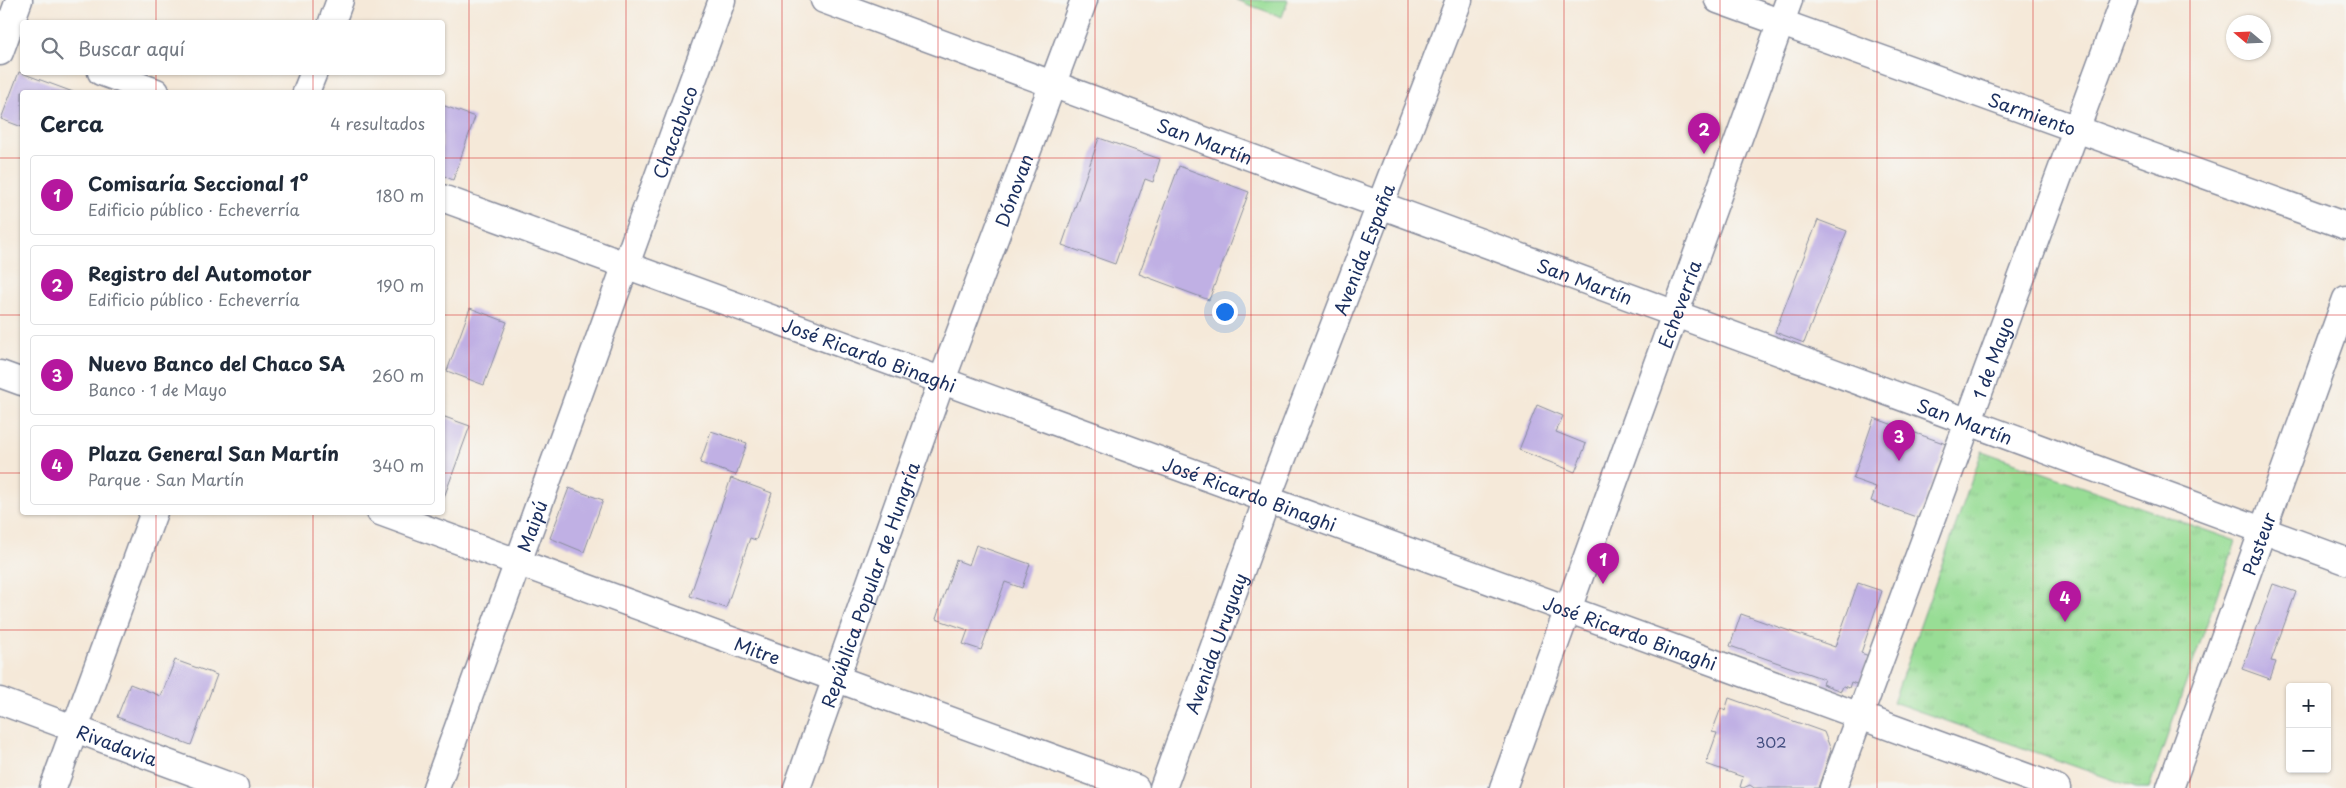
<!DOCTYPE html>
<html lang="es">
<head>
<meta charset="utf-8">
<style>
  body { margin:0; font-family:"Playpen Sans",sans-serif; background:#f6f6f7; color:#1f2937 }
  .controls { position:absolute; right:15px; bottom:15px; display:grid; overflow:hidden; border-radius:5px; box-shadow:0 1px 4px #0004 }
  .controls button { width:45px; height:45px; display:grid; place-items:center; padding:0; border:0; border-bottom:1px solid #e0e1e3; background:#fff; color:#1f2937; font:25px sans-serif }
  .compass { position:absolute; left:2226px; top:15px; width:45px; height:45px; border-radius:50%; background:#fff; box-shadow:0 1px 4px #0004; rotate:289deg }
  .you { position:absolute; left:1224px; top:311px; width:18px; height:18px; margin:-12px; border:4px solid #fff; border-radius:50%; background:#1a73e8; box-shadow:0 0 0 8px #1a73e833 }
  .badge { display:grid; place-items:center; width:32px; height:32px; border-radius:50%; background:#b5179e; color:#fff; font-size:16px; font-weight:700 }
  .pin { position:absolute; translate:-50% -41px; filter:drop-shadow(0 1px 2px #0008) }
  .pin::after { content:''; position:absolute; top:26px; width:18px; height:15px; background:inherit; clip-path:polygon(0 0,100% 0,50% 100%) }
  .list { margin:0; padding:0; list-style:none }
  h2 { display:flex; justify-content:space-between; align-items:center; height:65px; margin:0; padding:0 20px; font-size:21px }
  h2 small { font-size:16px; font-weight:400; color:#747a83 }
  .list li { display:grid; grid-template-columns:32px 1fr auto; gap:15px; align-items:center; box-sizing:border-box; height:80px; margin:0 10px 10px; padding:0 10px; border:1px solid #e0e1e3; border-radius:5px }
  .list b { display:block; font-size:19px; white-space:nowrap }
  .list p { margin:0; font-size:16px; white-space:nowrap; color:#747a83 }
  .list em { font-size:16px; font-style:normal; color:#747a83 }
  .icon { flex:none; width:28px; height:28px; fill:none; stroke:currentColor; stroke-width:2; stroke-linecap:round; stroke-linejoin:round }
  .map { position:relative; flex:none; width:2346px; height:788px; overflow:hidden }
  .search { position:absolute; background:#fff; box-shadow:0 1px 4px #0004; left:20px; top:20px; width:425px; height:55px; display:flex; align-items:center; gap:12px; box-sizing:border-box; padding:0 18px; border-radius:5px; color:#747a83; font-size:19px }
  .panel { position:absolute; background:#fff; box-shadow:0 1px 4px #0004; left:20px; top:90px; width:425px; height:425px; border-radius:5px }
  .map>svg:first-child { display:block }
  .park { fill:url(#park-tufts); stroke:#5a867a }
  .garden { fill:#98dd95; stroke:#5a867a }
  .building { fill:#c0b0e4 }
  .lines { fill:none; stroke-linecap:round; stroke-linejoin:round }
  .minor-casing { stroke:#888c9c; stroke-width:29 }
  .minor { stroke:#fff; stroke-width:26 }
  .grid { fill:none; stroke:#d62828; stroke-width:1; stroke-opacity:0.55 }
  .labels { text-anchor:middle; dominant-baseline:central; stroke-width:4.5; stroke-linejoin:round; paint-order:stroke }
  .number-label { font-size:15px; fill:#444f80 }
  .street-label { font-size:18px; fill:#1b2f5e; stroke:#f6f6f2 }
</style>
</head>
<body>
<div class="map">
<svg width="2346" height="788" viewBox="0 0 2346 788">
  <defs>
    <pattern id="park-tufts" width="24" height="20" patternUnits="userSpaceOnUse" patternTransform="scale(1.25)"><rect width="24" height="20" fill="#98dd95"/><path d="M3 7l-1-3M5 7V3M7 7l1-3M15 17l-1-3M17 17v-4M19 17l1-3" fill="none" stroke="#82be83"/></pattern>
  </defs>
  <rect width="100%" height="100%" fill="#f6f6f2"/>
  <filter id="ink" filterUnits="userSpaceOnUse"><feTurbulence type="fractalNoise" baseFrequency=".02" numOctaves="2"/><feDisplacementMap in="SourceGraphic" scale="10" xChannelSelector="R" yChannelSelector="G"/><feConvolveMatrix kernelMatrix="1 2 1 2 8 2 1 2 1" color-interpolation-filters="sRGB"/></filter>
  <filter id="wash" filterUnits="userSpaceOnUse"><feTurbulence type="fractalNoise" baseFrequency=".0096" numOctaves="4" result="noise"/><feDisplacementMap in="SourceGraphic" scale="20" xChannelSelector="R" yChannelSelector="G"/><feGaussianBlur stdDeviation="1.12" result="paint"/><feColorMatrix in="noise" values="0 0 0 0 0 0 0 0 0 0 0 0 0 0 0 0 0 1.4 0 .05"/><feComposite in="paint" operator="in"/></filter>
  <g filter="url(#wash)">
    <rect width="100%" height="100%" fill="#f5e9d9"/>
    <path class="park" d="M1982 451 2236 541 2149 788H2136L1893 702Z"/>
    <path class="garden" d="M1236 0H1288L1282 17Z"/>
    <g id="blocks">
      <g class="building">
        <path d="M19 72 73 92H22V127L1 119Z"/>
        <path d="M442 105 475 117 453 180 442 175Z"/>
        <path d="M1099 138 1160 159 1153 182 1145 179 1115 264 1062 245Z"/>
        <path d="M1179 166 1249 192 1209 300 1139 274Z"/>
        <path d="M1818 220 1847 231 1804 343 1775 332Z"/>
        <path d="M470 308 507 322 484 385 447 371Z"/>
        <path d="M1537 405 1563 416 1556 432 1586 444 1575 472 1519 450Z"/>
        <path d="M442 416 470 426 443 500H442Z"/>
        <path d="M1874 418 1946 444 1919 518 1871 501 1876 487 1853 479Z"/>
        <path d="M711 431 747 443 736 475 700 463Z"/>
        <path d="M731 478 772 493 756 540 750 538 726 608 690 596Z"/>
        <path d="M569 488 603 500 584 552 550 538Z"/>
        <path d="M976 545 1030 564 1022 588 1005 582 981 650 963 644 968 630 936 619 956 560 969 565Z"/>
        <path d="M1858 583 1882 591 1861 653 1869 656 1859 685 1851 682 1849 688 1843 686 1841 691 1822 684 1824 679 1730 646 1741 614 1835 647Z"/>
        <path d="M2273 584 2296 592 2271 661 2276 662 2270 679 2242 669Z"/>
        <path d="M175 660 217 675 191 745 117 717 130 684 161 696Z"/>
        <path d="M1729 698 1824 732 1831 750 1818 788H1754L1750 785 1743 788 1740 787 1743 777 1706 764 1717 733 1712 732 1721 708 1725 711Z"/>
      </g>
    </g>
  </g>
  <g filter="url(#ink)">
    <use href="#blocks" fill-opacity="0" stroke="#888c9c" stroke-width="1"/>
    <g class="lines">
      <g class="minor-casing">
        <g id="minor">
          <path id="s1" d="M824 0 2346 561"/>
          <path id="s2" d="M1718 0 2346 226"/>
          <path d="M332 22 340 0"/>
          <path d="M0 52 19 0"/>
          <path d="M101 72 156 92"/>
          <path d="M306 92 314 72"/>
          <path id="s3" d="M442 198 2057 788"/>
          <path d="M0 374 22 382"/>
          <path id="s4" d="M380 512 1136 788"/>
          <path id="s5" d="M0 701 235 788"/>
          <path d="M53 788 154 512"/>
          <path id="s6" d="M436 788 722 0"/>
          <path id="s7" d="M797 788 942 380 1084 0"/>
          <path id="s8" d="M1163 788 1267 499 1459 0"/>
          <path id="s9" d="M1503 788 1789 0"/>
          <path id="s10" d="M1833 788 2124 0"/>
          <path id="s11" d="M2170 788 2346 299"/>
        </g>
      </g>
      <use href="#minor" class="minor"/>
    </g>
  </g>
  <path class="grid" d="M156 0V22M313 0V22M469 0V788M626 0V788M782 0V788M938 0V788M1095 0V788M1251 0V788M1408 0V788M1564 0V788M1720 0V788M1877 0V788M2033 0V788M2190 0V788M156 72V92M313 72V92M0 158H22M442 158H2346M0 315H22M442 315H2346M0 473H22M442 473H2346M156 512V788M313 512V788M0 630H2346"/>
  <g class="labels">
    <g class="number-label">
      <text x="1771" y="741">302</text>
    </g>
    <g class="street-label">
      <text stroke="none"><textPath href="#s2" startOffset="334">Sarmiento</textPath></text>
      <text stroke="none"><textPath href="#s6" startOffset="698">Chacabuco</textPath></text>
      <text stroke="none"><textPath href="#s1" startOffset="406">San Martín</textPath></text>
      <text stroke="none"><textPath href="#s7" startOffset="636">Dónovan</textPath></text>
      <text stroke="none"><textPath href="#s8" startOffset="575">Avenida España</textPath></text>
      <text stroke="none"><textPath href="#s1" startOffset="811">San Martín</textPath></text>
      <text stroke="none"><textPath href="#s9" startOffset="515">Echeverría</textPath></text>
      <text stroke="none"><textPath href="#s3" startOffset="455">José Ricardo Binaghi</textPath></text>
      <text stroke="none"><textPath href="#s10" startOffset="459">1 de Mayo</textPath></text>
      <text stroke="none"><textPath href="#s1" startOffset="1216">San Martín</textPath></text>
      <text stroke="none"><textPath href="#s3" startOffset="860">José Ricardo Binaghi</textPath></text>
      <text stroke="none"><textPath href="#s6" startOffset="279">Maipú</textPath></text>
      <text stroke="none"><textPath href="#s11" startOffset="260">Pasteur</textPath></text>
      <text stroke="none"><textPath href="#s7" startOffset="216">República Popular de Hungría</textPath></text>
      <text stroke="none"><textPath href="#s3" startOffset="1265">José Ricardo Binaghi</textPath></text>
      <text stroke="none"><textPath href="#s8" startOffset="154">Avenida Uruguay</textPath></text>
      <text stroke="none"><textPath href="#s4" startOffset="402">Mitre</textPath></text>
      <text stroke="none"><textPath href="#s5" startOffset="125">Rivadavia</textPath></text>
    </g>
  </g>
</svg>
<div class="controls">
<button>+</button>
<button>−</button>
</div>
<svg class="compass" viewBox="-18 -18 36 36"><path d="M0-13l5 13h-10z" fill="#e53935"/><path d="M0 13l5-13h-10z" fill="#747a83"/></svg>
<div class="you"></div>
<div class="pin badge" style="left:1603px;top:584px">1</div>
<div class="pin badge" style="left:1704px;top:154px">2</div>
<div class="pin badge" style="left:1899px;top:461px">3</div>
<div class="pin badge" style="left:2065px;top:622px">4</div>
<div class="search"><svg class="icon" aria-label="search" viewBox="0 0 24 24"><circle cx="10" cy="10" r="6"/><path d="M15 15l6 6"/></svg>Buscar aquí</div>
<section class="panel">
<h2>Cerca<small>4 resultados</small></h2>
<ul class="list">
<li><span class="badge">1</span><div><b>Comisaría Seccional 1º</b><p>Edificio público · Echeverría</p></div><em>180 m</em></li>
<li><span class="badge">2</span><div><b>Registro del Automotor</b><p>Edificio público · Echeverría</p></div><em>190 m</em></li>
<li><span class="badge">3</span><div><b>Nuevo Banco del Chaco SA</b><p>Banco · 1 de Mayo</p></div><em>260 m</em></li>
<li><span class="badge">4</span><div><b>Plaza General San Martín</b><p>Parque · San Martín</p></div><em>340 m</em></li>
</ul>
</section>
</div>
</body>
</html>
